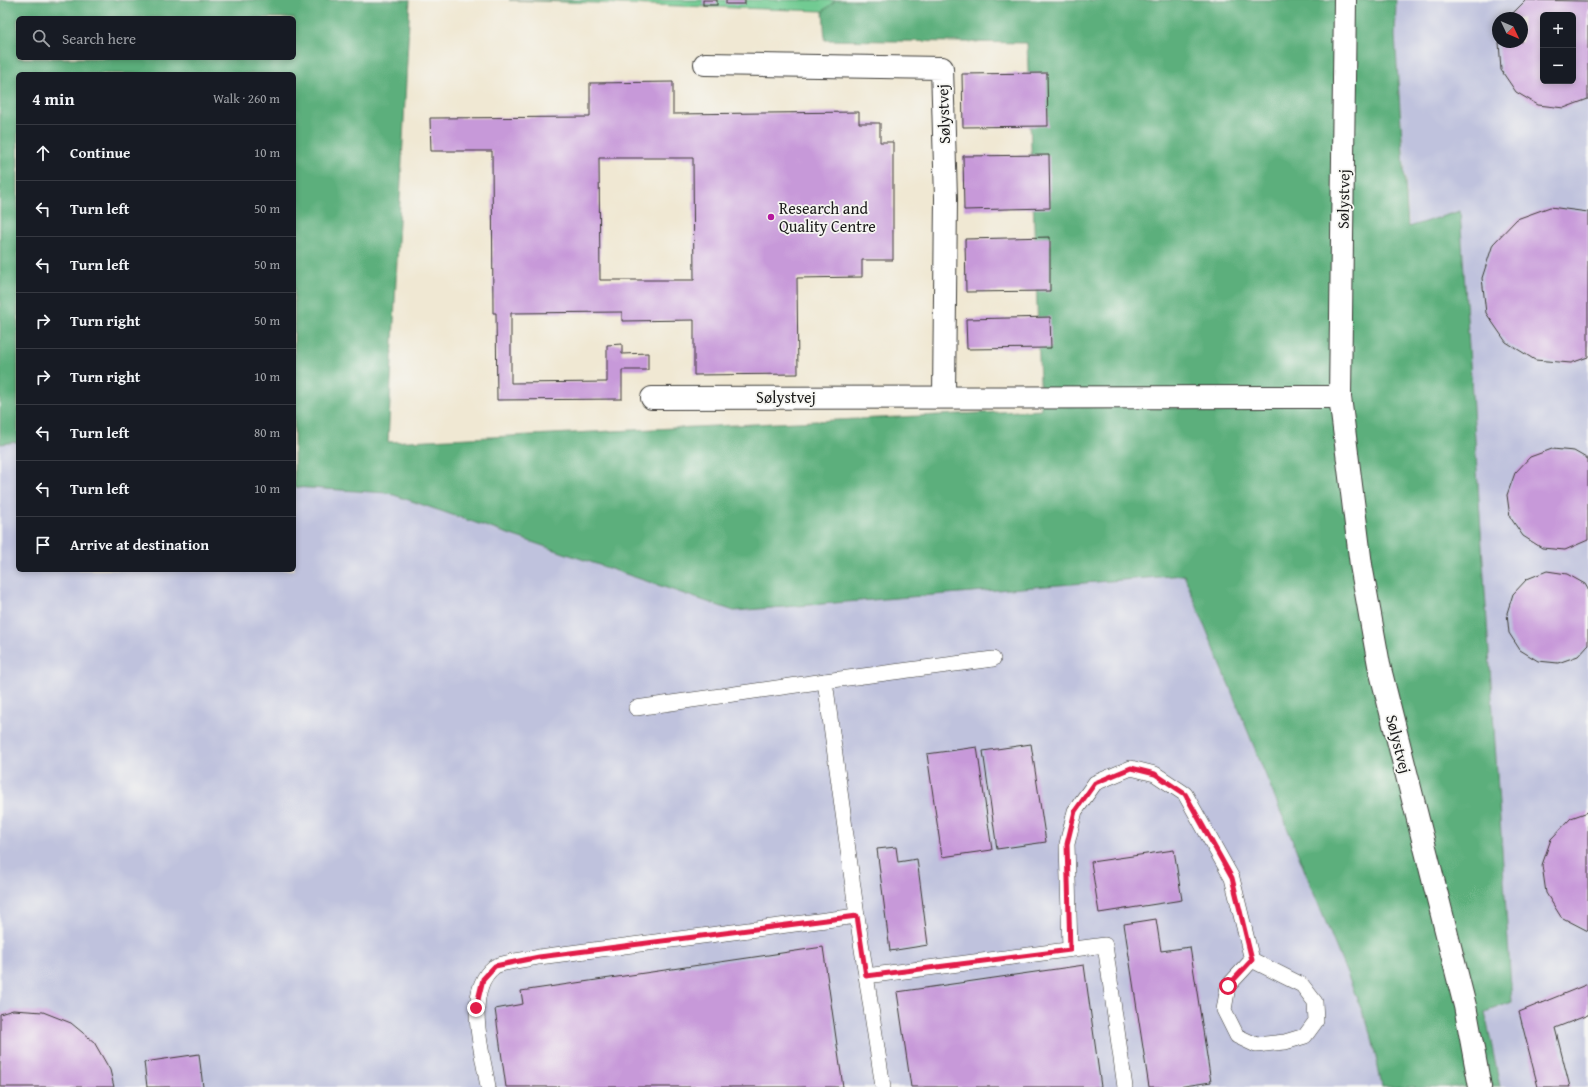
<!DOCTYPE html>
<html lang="en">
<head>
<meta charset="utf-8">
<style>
  body { margin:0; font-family:"Gentium Book Plus",serif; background:#20242c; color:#f1f3f6 }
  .controls { position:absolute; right:12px; top:12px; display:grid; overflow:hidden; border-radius:6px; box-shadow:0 2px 6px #0003 }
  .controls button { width:36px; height:36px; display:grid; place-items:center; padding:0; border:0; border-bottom:1px solid #363941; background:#171b24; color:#f1f3f6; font:20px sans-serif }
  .compass { position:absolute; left:1492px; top:12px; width:36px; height:36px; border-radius:50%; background:#171b24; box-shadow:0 2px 6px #0003; rotate:134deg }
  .stop { position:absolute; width:12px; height:12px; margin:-9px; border:3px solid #e11d48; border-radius:50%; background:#fff }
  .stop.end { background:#e11d48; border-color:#fff; box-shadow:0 1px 4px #0008 }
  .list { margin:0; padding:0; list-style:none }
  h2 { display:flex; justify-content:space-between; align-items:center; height:52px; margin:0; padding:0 16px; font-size:17px }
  h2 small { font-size:13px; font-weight:400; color:#9ea1a6 }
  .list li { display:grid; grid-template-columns:26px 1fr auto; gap:12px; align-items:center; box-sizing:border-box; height:56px; padding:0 16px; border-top:1px solid #363941 }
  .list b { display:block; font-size:15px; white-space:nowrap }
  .list em { font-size:13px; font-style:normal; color:#9ea1a6 }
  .icon { flex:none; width:22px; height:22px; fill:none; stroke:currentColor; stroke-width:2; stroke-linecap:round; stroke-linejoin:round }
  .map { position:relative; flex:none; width:1588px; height:1087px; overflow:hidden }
  .search { position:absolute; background:#171b24; box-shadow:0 2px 6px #0003; left:16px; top:16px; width:280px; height:44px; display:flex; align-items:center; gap:10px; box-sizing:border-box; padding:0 14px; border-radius:6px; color:#9ea1a6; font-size:15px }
  .panel { position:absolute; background:#171b24; box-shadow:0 2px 6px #0003; left:16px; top:72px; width:280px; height:500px; border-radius:6px }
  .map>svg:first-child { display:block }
  .industrial { fill:#bfc2dd; fill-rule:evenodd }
  .green { fill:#71cb92; stroke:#467457 }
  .forest { fill:#5caf7c; stroke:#3c664c; fill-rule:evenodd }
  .building { fill:#c799d9; fill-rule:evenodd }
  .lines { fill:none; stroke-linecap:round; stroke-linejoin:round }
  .lane-casing { stroke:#3c3b37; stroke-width:16 }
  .street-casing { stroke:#3c3b37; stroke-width:24 }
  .lane { stroke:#fff; stroke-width:15 }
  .street { stroke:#fff; stroke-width:22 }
  .route { stroke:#e11d48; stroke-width:5 }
  .poi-dot { fill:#b5179e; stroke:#f6f6f2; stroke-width:1.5 }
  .labels { text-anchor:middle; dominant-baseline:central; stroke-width:3.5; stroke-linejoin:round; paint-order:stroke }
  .street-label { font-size:16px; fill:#1c1c1c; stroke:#f6f6f2 }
  .poi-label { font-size:16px; fill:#1c1c1c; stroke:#f6f6f2; text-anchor:start }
</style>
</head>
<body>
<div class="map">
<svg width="1588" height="1087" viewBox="0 0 1588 1087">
  <rect width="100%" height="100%" fill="#f6f6f2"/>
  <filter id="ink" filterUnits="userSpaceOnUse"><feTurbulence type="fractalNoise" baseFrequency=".025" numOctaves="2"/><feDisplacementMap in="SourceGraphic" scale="8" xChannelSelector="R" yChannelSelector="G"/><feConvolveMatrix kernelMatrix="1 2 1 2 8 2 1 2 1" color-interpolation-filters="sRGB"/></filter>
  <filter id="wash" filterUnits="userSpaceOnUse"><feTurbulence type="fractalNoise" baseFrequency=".012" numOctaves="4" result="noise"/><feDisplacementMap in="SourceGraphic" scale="16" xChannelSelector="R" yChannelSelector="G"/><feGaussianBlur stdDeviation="0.9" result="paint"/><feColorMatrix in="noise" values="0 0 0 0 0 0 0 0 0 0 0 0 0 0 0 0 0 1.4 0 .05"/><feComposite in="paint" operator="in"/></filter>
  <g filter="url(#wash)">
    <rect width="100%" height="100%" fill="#f0e8d3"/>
    <g class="industrial">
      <path d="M1396 0H1588V1087H1500L1485 1012 1512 1002 1460 211 1409 227 1395 36ZM1543 15H1573V81H1543ZM1498 18H1522V42H1498Z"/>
      <path d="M18 442V570H294V487L388 493 734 611 1184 574 1371 1033 1382 1087H0V444Z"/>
    </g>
    <path class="green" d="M509 0H836L823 11Z"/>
    <path class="forest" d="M0 0H410L388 442 1041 410 1027 43 825 40 823 11 836 0H1396L1395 36 1408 227 1460 211 1512 1002 1485 1012 1500 1087H1382L1371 1033 1184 575 734 611 388 493 294 487V74H18V442L0 444ZM18 18H294V58H18Z"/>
    <g id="blocks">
      <g class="building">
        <rect x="703" y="0" width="14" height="5"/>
        <rect x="726" y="0" width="19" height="4"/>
        <path d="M1526 0 1588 1V99L1564 108 1538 105 1516 92 1501 70 1499 42H1522V18H1508ZM1543 15H1573V81H1543Z"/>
        <path d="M1047 73 1048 126 963 127 962 74Z"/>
        <path d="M673 82V114L859 112V123H880V142H893V260H862V277L797 278 798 374 694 375V320L622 321V312L511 313V383L607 382V345L622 344V354L648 353V370H622V399L497 400 496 313H493L492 151H431L430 118 590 117V83ZM599 158H693L694 280H600Z"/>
        <path d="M1049 155 1050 208 964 210 963 156Z"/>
        <path d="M1550 207 1588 212V357L1571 363 1535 360 1506 342 1486 313 1482 278 1493 244 1517 219Z"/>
        <path d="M1050 237V291L966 292 965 239Z"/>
        <path d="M1050 317 1051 348 967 349 966 319Z"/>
        <path d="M1552 449 1574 451 1588 459V540L1565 550 1542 548 1523 536 1510 517 1507 495 1515 473 1530 457Z"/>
        <path d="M1547 571 1567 574 1585 584 1588 589V645L1578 656 1558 663 1538 661 1520 650 1509 633 1507 613 1513 594 1527 579Z"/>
        <path d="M1031 744 1046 842 997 849 983 751Z"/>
        <path d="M977 747 992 850 942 857 927 754Z"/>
        <path d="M1588 812V931L1561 917 1546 893 1542 865 1551 839 1571 818Z"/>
        <path d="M896 847 898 862 917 859 928 945 890 951 877 849Z"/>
        <path d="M1174 850 1182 900 1099 913 1091 862Z"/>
        <path d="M1156 919 1161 951 1190 947 1211 1082 1178 1087H1149L1124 924Z"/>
        <path d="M823 947 843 1087H506L495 1009 523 1004 521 991Z"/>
        <path d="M1084 965 1101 1087H911L897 992Z"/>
        <path d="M1588 984V1015L1555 1028 1570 1087H1538L1519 1012Z"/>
        <path d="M13 1010 43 1012 71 1023 94 1042 110 1070 114 1087H0V1014Z"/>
        <path d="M199 1054 203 1087H147L144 1062Z"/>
      </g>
    </g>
  </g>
  <g filter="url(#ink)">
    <use href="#blocks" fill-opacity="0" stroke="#3c3b37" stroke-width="1"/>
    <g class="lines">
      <g class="lane-casing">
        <g id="lane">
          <path d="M636 708 825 681"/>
          <path d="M857 916 825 681 993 659"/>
          <path d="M1070 949 1067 844 1075 811 1095 783 1131 768 1155 774 1185 794 1232 878 1252 960 1228 986 1224 1010 1237 1036 1256 1045 1285 1042 1305 1036 1316 1021 1315 1002 1302 985 1252 960"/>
          <path d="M866 976 1105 945 1125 1087"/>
          <path d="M488 1087C483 1054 463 991 494 967 501 962 529 959 539 957L857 916 883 1087"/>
        </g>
      </g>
      <g class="street-casing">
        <g id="street">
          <path d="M1345 0 1340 397 1361 565 1379 665 1465 1006 1480 1087"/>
          <path d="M705 64 942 68 946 198 944 396"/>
          <path d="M652 398 1340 397"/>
        </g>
      </g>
      <use href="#lane" class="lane"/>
      <use href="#street" class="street"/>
    </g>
  </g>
  <g class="lines" filter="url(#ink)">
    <path class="route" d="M476 1008 483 979 495 966 539 957 857 916 866 976 1070 950 1067 844 1075 811 1095 783 1131 768 1155 774 1185 794 1232 878 1252 960 1228 986"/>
  </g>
  <circle class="poi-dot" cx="771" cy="217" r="4"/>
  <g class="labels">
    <g class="street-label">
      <text transform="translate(943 114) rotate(-92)">Sølystvej</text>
      <text transform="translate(1343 199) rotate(-89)">Sølystvej</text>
      <text x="786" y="397">Sølystvej</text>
      <text transform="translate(1399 744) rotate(76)">Sølystvej</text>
    </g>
    <g class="poi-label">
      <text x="779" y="208">Research and<tspan x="779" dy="18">Quality Centre</tspan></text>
    </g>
  </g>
</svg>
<div class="controls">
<button>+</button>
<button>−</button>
</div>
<svg class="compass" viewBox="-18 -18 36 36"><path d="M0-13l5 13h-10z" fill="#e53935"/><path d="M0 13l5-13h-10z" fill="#9ea1a6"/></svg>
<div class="stop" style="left:1228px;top:986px"></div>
<div class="stop end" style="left:476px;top:1008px"></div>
<div class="search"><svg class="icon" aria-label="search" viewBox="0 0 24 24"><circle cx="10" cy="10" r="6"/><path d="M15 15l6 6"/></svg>Search here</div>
<section class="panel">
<h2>4 min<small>Walk · 260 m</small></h2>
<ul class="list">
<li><svg class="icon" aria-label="ahead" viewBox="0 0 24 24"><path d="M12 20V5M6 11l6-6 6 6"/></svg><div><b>Continue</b></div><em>10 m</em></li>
<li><svg class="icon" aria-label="left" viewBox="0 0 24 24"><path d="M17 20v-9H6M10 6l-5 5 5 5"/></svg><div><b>Turn left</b></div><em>50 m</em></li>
<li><svg class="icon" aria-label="left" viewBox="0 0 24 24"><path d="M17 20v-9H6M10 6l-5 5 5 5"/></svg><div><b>Turn left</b></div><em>50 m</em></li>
<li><svg class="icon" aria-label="right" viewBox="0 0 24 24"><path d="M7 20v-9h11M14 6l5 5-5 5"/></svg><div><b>Turn right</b></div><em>50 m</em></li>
<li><svg class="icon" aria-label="right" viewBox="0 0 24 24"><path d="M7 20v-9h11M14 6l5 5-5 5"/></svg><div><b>Turn right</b></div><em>10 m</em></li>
<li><svg class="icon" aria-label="left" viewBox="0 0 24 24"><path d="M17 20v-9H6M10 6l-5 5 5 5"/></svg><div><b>Turn left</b></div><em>80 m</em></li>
<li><svg class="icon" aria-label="left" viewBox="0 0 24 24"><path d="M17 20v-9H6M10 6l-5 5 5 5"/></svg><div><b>Turn left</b></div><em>10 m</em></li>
<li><svg class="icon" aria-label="arrive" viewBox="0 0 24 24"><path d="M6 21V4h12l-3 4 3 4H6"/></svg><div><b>Arrive at destination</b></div></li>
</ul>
</section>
</div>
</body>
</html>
